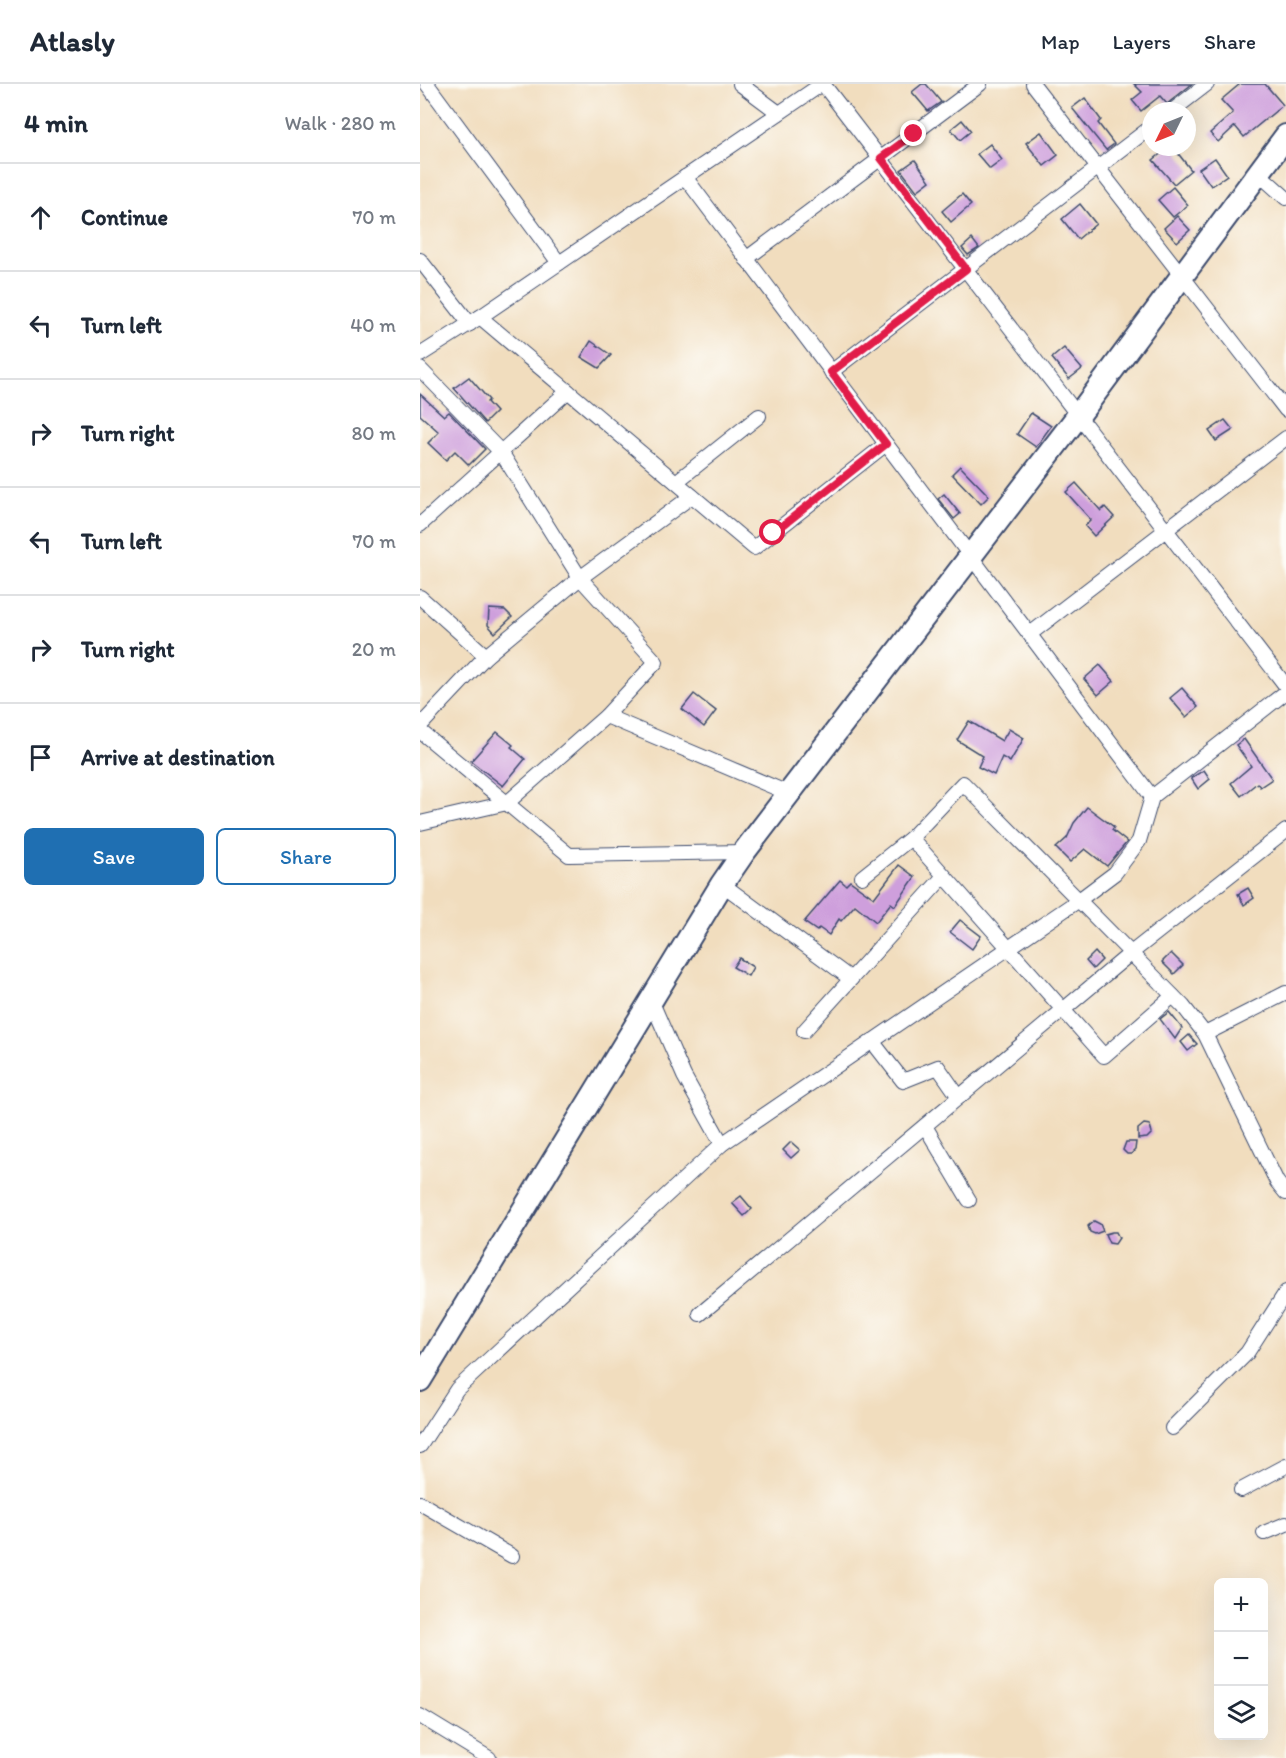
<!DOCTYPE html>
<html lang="en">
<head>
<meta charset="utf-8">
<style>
  body { margin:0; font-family:Itim,sans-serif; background:#f2f2f3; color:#1f2937 }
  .controls { position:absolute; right:18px; bottom:18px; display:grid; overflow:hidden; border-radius:9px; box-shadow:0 6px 24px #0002 }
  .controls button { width:54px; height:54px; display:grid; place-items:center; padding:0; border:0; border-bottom:2px solid #e0e1e3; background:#fff; color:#1f2937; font:30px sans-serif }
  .compass { position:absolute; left:722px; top:18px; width:54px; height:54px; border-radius:50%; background:#fff; box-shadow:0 6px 24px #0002; rotate:227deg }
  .stop { position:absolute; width:18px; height:18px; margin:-14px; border:4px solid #e11d48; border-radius:50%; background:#fff }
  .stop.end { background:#e11d48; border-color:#fff; box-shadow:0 2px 6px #0008 }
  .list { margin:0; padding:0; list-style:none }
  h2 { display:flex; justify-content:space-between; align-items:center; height:78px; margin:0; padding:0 24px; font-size:26px }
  h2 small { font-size:20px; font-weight:400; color:#747a83 }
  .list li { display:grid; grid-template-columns:39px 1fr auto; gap:18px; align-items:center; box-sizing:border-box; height:108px; padding:0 24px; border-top:2px solid #e0e1e3 }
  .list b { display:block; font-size:22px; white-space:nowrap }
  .list em { font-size:20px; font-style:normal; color:#747a83 }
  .actions { display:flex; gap:12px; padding:18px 24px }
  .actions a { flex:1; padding:14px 0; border:2px solid #1f6fb2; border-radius:9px; text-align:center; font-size:21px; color:#1f6fb2 }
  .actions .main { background:#1f6fb2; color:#fff }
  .icon { flex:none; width:33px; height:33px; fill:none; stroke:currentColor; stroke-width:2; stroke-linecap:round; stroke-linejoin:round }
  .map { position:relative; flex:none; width:866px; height:1674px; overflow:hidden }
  header { display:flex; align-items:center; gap:36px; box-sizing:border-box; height:84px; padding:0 30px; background:#fff; border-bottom:2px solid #e0e1e3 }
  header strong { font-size:28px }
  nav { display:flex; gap:33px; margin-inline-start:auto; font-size:21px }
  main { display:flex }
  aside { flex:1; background:#fff }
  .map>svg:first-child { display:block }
  .building { fill:#ce9fdc }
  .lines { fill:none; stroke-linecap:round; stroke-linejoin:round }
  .minor-casing { stroke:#3b496c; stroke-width:16 }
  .primary-casing { stroke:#3b496c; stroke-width:26 }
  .minor { stroke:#fff; stroke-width:14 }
  .primary { stroke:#fff; stroke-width:22 }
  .route { stroke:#e11d48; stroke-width:8 }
</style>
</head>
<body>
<header>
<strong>Atlasly</strong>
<nav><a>Map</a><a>Layers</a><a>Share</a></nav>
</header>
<main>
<aside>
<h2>4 min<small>Walk · 280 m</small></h2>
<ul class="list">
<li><svg class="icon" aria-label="ahead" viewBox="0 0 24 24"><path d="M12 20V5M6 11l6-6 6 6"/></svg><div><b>Continue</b></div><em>70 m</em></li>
<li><svg class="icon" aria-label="left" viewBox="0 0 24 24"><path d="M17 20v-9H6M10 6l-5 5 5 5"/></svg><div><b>Turn left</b></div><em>40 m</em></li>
<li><svg class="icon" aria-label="right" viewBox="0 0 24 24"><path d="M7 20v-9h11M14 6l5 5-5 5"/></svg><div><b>Turn right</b></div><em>80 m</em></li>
<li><svg class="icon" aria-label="left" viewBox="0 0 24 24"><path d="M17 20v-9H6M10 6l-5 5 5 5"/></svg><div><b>Turn left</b></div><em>70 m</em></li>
<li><svg class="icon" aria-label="right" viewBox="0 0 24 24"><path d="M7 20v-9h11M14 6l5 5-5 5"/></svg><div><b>Turn right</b></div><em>20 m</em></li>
<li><svg class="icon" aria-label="arrive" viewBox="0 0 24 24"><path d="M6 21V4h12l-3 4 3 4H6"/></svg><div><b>Arrive at destination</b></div></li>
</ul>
<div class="actions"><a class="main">Save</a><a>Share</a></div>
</aside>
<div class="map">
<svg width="866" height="1674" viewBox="0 0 866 1674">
  <rect width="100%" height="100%" fill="#fdfcf7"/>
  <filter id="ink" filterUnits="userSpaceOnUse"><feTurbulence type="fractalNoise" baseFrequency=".0167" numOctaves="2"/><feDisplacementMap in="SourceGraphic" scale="12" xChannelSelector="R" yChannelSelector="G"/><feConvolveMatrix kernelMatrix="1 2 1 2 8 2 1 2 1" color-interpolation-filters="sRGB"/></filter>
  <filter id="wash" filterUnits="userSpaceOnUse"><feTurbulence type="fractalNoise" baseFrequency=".008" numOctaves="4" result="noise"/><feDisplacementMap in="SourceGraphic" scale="24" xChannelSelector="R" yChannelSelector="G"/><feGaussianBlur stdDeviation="1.35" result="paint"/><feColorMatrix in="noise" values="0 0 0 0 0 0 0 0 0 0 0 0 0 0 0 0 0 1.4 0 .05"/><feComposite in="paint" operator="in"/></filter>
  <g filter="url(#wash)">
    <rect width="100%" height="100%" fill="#f1ddbe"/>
    <g id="blocks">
      <g class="building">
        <path d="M502 0H506L521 18 508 27 492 8Z"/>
        <path d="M714 0H772L747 20 740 12 721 27 712 16 722 8Z"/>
        <path d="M820 0H845L863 21 824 53 815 42 798 58 790 49 813 29 801 16Z"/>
        <path d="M665 14 681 36 678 39 694 60 686 66 652 24Z"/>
        <path d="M542 36 551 47 540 56 531 45Z"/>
        <path d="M621 48 638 71 624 82 606 59Z"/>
        <path d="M570 60 582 76 570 85 557 70Z"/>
        <path d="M749 63H753L771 86 754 100 733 76Z"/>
        <path d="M795 74 807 91 791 102 779 85Z"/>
        <path d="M495 76 510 97 497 107 481 86Z"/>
        <path d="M753 103 768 121 753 133 738 116Z"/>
        <path d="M542 110 551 121 531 138 522 127Z"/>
        <path d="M660 120 676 140 658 155 642 135Z"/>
        <path d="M757 132 770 146 757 158 744 144Z"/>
        <path d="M552 155 559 164 548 171 542 164Z"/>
        <path d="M171 257 191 271 179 284 161 273Z"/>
        <path d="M644 264 662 285 649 295 632 274Z"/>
        <path d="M49 293 69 316 67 318 76 328 65 339 34 304Z"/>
        <path d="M0 310 24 332 29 328 65 365 49 381 35 367 26 376 8 359 19 348 0 331Z"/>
        <path d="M611 329 631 342 616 363 597 350Z"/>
        <path d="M805 336 813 346 796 357 789 347Z"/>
        <path d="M540 382 569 412 561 420 532 390Z"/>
        <path d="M656 399 681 427 685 423 694 433 674 452 665 442 671 436 646 408Z"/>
        <path d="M524 410 540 430 534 435 518 415Z"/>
        <path d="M69 525 85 526 92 533 75 549 68 541Z"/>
        <path d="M680 581 694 597 678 611 664 595Z"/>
        <path d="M762 604 778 623 766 633 750 614Z"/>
        <path d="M274 610 296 627 284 643 262 625Z"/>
        <path d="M549 637 582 657 589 645 604 654 590 678 582 673 574 691 558 683 563 672 537 656Z"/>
        <path d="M77 648 93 661 91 663 105 675 83 702 51 677Z"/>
        <path d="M824 655 852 695 840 703 837 699 821 712 811 699 831 682 816 661Z"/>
        <path d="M784 686 790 695 778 705 771 694Z"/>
        <path d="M667 723 694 743 692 746 707 758 687 782 665 765 650 778 636 764 647 754 654 739Z"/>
        <path d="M479 781 495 793 475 822 471 819 456 838 435 821 421 837 419 835 409 851 399 844 397 847 384 838 420 796 426 801 430 797 454 814Z"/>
        <path d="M828 804 834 814 824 821 818 810Z"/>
        <path d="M540 836 561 852 552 865 530 848Z"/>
        <path d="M675 868 682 876 673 885 666 877Z"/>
        <path d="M751 869 763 881 754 890 742 878Z"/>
        <path d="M319 874 333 883 328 892 313 883Z"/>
        <path d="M749 928 762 944 755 955 740 935Z"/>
        <path d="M769 951 777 960 768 967 761 958Z"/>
        <path d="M724 1040 730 1041 732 1049 727 1054 718 1055V1045Z"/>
        <path d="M371 1058 380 1066 371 1074 363 1066Z"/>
        <path d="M706 1058H716L715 1066 711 1070H707L703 1066Z"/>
        <path d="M321 1112 332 1125 324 1132 312 1119Z"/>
        <path d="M674 1137 680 1140 683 1147 675 1150 670 1148 668 1142Z"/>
        <path d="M692 1148H696L699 1154 695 1160 689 1159 685 1150Z"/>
      </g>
    </g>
  </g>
  <g filter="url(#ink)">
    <use href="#blocks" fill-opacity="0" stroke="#3b496c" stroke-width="1.5"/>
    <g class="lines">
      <g class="minor-casing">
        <g id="minor">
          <path d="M7 0 139 179"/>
          <path d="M320 0 359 29"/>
          <path d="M403 0 866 602"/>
          <path d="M613 0 866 326"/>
          <path d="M752 27 787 0"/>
          <path d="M838 89 866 114"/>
          <path d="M265 93 732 713"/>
          <path d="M326 175 560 0"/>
          <path d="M0 176 50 240"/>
          <path d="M60 233 334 464 466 360"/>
          <path d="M0 271 60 233 402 0"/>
          <path d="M0 285 81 368 160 494 236 578 186 632 87 719 0 739"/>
          <path d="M411 288 731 43"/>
          <path d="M256 398 339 332"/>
          <path d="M0 441 148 307"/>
          <path d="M0 513 66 572"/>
          <path d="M610 550 866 354"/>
          <path d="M186 632 368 709"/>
          <path d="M0 642 66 572 160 494 272 412"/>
          <path d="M0 647 149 771 324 768"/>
          <path d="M491 754 684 972 753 912"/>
          <path d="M442 793 491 754 543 699 763 922 785 950 857 1098 866 1109"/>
          <path d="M302 800 431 895"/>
          <path d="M231 916 264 992 302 1060"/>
          <path d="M384 947 524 792"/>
          <path d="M785 950 866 909"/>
          <path d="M452 957 483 997 518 983 539 1013"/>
          <path d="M505 1042 549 1116"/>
          <path d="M280 1230 711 869 866 747"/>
          <path d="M752 1344 827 1269 866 1208"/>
          <path d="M0 1362 37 1305 302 1060 659 816 695 789 719 757 732 713 866 608"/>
          <path d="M821 1406 866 1382"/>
          <path d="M0 1419 92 1472"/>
          <path d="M844 1449 866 1440"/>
          <path d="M0 1632 69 1674"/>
        </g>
      </g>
      <g class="primary-casing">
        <path id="primary" d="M0 1296 302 800 324 768 658 332 866 52"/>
      </g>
      <use href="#minor" class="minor"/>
      <use href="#primary" class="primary"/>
    </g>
  </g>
  <g class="lines" filter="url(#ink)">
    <path class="route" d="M353 449 466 360 411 288 546 185 461 74 494 50"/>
  </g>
</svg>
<div class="controls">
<button>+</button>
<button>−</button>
<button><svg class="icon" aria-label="layers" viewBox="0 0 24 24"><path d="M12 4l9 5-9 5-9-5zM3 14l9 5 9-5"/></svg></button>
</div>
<svg class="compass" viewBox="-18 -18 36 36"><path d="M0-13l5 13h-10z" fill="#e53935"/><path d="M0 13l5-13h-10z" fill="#747a83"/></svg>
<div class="stop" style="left:353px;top:449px"></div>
<div class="stop end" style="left:494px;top:50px"></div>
</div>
</main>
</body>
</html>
